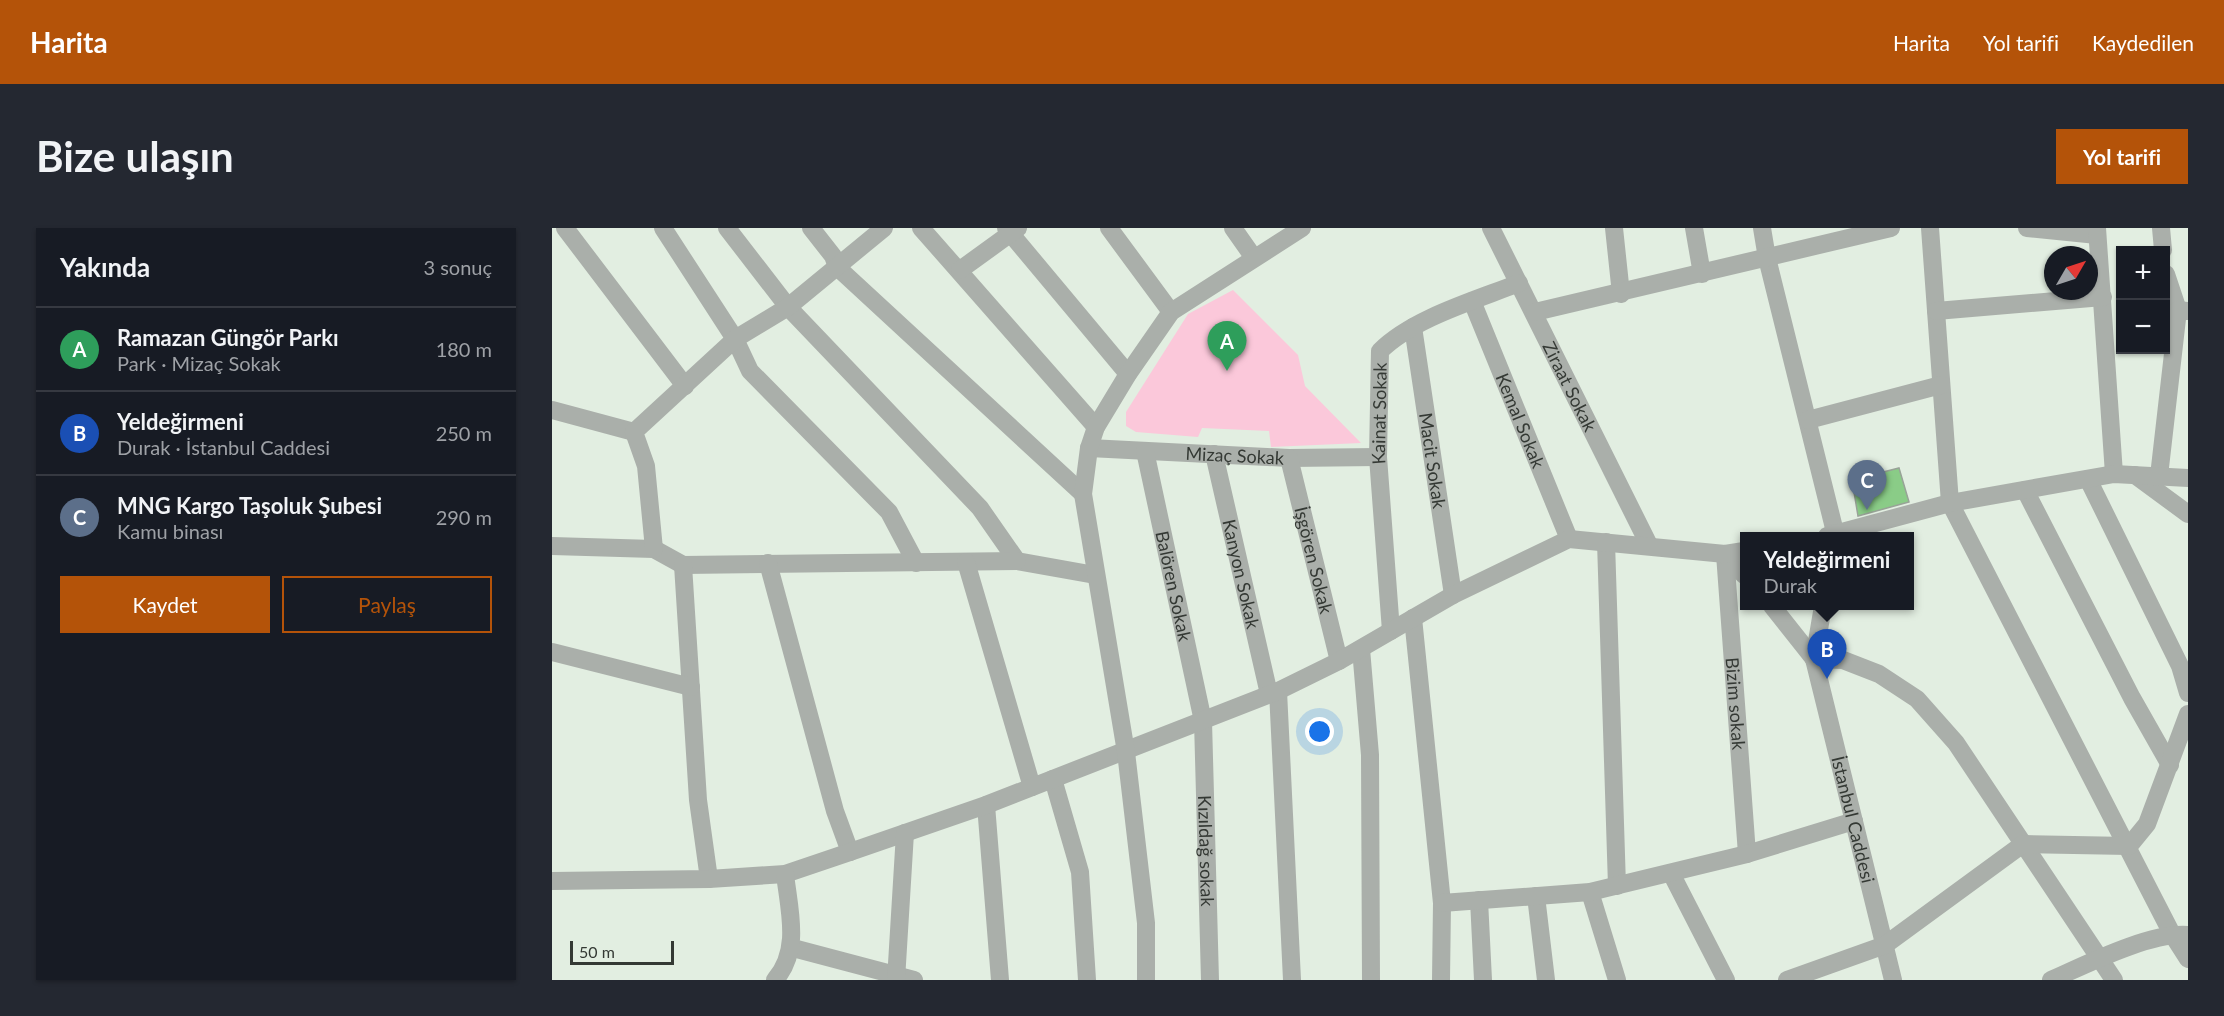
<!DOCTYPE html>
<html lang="tr">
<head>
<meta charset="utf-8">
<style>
  body { margin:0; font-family:Lato,sans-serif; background:#242831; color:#f1f3f6 }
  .controls { position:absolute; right:18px; top:18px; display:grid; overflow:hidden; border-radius:0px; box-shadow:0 2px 4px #0004 }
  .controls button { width:54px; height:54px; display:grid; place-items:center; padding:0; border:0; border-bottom:2px solid #363941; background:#171b24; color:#f1f3f6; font:30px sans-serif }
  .compass { position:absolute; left:1492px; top:18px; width:54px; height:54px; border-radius:50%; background:#171b24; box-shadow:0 2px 4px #0004; rotate:51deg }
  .scale { position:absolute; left:18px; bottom:15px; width:104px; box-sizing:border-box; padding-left:6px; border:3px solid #343934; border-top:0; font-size:16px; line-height:21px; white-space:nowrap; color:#343934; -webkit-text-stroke:4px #e2eee1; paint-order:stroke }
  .you { position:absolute; left:768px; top:504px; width:21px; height:21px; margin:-15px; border:4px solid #fff; border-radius:50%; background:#1a73e8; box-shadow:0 0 0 9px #1a73e833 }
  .badge { display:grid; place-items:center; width:39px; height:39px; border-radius:50%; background:#b45309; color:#fff; font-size:20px; font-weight:700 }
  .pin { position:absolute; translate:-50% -50px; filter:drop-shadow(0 2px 3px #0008) }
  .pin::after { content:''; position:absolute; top:32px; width:21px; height:18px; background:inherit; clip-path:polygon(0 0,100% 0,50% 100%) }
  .popup { position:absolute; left:1188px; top:304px; width:174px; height:78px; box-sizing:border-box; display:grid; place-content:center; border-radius:0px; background:#171b24; filter:drop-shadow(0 2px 4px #0005); font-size:20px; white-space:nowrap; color:#9ea1a6 }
  .popup b { font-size:22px; color:#f1f3f6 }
  .popup::after { content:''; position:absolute; left:50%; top:100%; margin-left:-12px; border:12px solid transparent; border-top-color:#171b24 }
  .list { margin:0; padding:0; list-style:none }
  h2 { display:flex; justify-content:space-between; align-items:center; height:78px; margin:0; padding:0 24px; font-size:26px }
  h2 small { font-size:20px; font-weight:400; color:#9ea1a6 }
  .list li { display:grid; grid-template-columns:39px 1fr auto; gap:18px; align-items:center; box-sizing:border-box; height:84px; padding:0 24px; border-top:2px solid #363941 }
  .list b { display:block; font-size:22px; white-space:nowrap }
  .list p { margin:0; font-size:20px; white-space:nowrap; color:#9ea1a6 }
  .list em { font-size:20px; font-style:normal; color:#9ea1a6 }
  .actions { display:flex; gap:12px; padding:18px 24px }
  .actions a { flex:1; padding:14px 0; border:2px solid #b45309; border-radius:0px; text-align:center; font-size:21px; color:#b45309 }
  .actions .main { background:#b45309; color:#fff }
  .map { position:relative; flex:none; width:1636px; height:752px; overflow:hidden; border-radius:0px }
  header { display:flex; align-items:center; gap:36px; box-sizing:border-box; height:84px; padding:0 30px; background:#b45309; color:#fff }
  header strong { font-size:28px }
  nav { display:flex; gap:33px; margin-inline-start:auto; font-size:21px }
  .intro { display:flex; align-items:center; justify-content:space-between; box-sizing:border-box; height:144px; padding:0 36px }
  h1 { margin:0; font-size:42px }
  .button { padding:15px 27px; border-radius:0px; background:#b45309; color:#fff; font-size:21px; font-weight:700 }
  main { display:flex; gap:36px; padding:0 36px }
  aside { flex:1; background:#171b24; border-radius:0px; box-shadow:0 2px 4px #0004 }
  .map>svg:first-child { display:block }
  .green { fill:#fbc8da }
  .building { fill:#8acc87; stroke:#98a397; stroke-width:1.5 }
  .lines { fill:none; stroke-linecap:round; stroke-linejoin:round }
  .minor { stroke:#aaafaa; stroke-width:18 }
  .labels { text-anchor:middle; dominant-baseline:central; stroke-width:5; stroke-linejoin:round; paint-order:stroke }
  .street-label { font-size:18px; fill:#343934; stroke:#e2eee1 }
</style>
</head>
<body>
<header>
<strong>Harita</strong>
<nav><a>Harita</a><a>Yol tarifi</a><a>Kaydedilen</a></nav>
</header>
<div class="intro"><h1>Bize ulaşın</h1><a class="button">Yol tarifi</a></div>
<main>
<aside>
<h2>Yakında<small>3 sonuç</small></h2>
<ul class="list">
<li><span class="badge" style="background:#2e9e5b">A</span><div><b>Ramazan Güngör Parkı</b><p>Park · Mizaç Sokak</p></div><em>180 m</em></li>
<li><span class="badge" style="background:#1a4fb4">B</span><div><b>Yeldeğirmeni</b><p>Durak · İstanbul Caddesi</p></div><em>250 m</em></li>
<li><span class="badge" style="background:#5c6f8a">C</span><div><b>MNG Kargo Taşoluk Şubesi</b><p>Kamu binası</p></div><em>290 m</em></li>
</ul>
<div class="actions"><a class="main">Kaydet</a><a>Paylaş</a></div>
</aside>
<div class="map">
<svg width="1636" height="752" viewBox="0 0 1636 752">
  <rect width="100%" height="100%" fill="#e2eee1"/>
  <path class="green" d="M681 62 746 127 753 158 809 215 719 219 717 203 650 200 646 209 584 204 574 198V184L636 86Z"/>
  <path class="building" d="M1347 240 1357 274 1306 288 1300 252Z"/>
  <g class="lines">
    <g class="minor">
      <path d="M13 0 133 158"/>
      <path d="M111 0 183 111 198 143 337 284 364 335"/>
      <path d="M175 0 236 79 428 280 465 333 543 347"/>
      <path d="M259 0 281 28 285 39 531 266"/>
      <path d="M369 0 544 199"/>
      <path d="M454 0 576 146"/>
      <path d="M557 0 619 84"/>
      <path d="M681 0 702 30"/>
      <path id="s1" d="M939 0 1097 317"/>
      <path d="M1062 0 1069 66"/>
      <path d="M1142 0 1150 46"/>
      <path d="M1210 0 1215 30 1284 308"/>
      <path d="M1378 0 1398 275 1620 706 1636 731"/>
      <path d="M1475 0 1545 7"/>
      <path d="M1545 0 1562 246"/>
      <path d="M1609 0 1611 22"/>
      <path d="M408 42 466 0"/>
      <path d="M1614 46 1626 82"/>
      <path id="s2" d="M920 73 1017 311"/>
      <path d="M1384 83 1551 69"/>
      <path d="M983 84 1339 0"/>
      <path id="s3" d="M861 99 901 367"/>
      <path d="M0 182 82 204"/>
      <path d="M1256 192 1389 157"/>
      <path id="s4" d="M537 220 737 230 826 229"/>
      <path id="s5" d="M593 223 651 493 658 752"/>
      <path id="s6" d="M662 226 717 466"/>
      <path id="s7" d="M737 230 787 433"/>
      <path d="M1583 247 1636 286"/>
      <path d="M1607 248 1626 82 1636 83"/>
      <path d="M1536 251 1628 438 1636 465"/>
      <path d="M1473 262 1580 470 1618 537"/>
      <path d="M1275 308 1398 275 1562 246 1636 250"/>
      <path d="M1054 314 1065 658"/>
      <path d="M0 318 102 321 131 337 465 333"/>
      <path d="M102 321 94 238 82 204 183 111 236 79 332 0"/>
      <path id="s8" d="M1173 326 1195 626"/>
      <path d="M1173 326 1192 347"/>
      <path d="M414 334 480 559"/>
      <path d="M216 335 283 583 298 624"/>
      <path d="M131 337 146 572 157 651"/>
      <path d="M1220 378 1262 431"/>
      <path id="s9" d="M1271 378 1262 431 1341 752"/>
      <path d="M861 390 890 675 889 752"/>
      <path id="s10" d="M839 403 826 229 828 123C861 90 924 72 967 55"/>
      <path d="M809 421 818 527 819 752"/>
      <path d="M0 424 139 459"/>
      <path d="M1262 431 1291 432 1327 446 1365 471 1404 515 1562 752"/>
      <path d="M726 463 740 752"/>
      <path d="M501 551 528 644 535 752"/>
      <path d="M434 577 448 752"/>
      <path d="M1119 645 1174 752"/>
      <path d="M0 653 157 651 233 646 298 624 434 577 726 463 787 433 901 367 1017 311 1173 326 1192 323"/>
      <path d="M1038 664 1065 752"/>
      <path d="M984 668 994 752"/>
      <path d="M927 672 931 752"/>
      <path d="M890 675 1038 664 1195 626 1302 593"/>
      <path d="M241 720 362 752"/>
      <path d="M223 752C249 722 237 682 233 646"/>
      <path d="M344 752 353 605"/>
      <path d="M594 752V695L574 524 531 266 537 220 544 199 576 146 619 84 750 0"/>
      <path d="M1235 752 1333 717 1471 616 1577 618 1595 596 1636 486"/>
      <path d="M1499 752C1535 736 1598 704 1636 707"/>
    </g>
  </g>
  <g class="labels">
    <g class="street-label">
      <text stroke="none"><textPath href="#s1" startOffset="177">Ziraat Sokak</textPath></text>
      <text stroke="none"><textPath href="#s10" startOffset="218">Kainat Sokak</textPath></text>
      <text stroke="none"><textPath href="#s2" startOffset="129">Kemal Sokak</textPath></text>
      <text stroke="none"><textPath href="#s4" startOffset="146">Mizaç Sokak</textPath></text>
      <text stroke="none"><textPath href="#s3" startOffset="135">Macit Sokak</textPath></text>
      <text stroke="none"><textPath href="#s7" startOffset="105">İşgören Sokak</textPath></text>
      <text stroke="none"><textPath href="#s6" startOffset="123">Kanyon Sokak</textPath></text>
      <text stroke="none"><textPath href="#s5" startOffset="138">Balören Sokak</textPath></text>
      <text stroke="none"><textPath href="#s8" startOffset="150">Bizim sokak</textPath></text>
      <text stroke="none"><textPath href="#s9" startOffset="219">İstanbul Caddesi</textPath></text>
      <text stroke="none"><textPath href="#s5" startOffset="406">Kızıldağ sokak</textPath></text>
    </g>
  </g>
</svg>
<div class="controls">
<button>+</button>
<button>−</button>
</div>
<svg class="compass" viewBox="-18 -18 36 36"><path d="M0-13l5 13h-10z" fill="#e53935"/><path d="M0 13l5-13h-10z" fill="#9ea1a6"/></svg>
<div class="scale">50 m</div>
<div class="you"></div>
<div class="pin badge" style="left:675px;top:143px;background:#2e9e5b">A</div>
<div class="pin badge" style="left:1275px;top:451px;background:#1a4fb4">B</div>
<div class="popup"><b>Yeldeğirmeni</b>Durak</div>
<div class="pin badge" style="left:1315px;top:282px;background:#5c6f8a">C</div>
</div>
</main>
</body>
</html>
